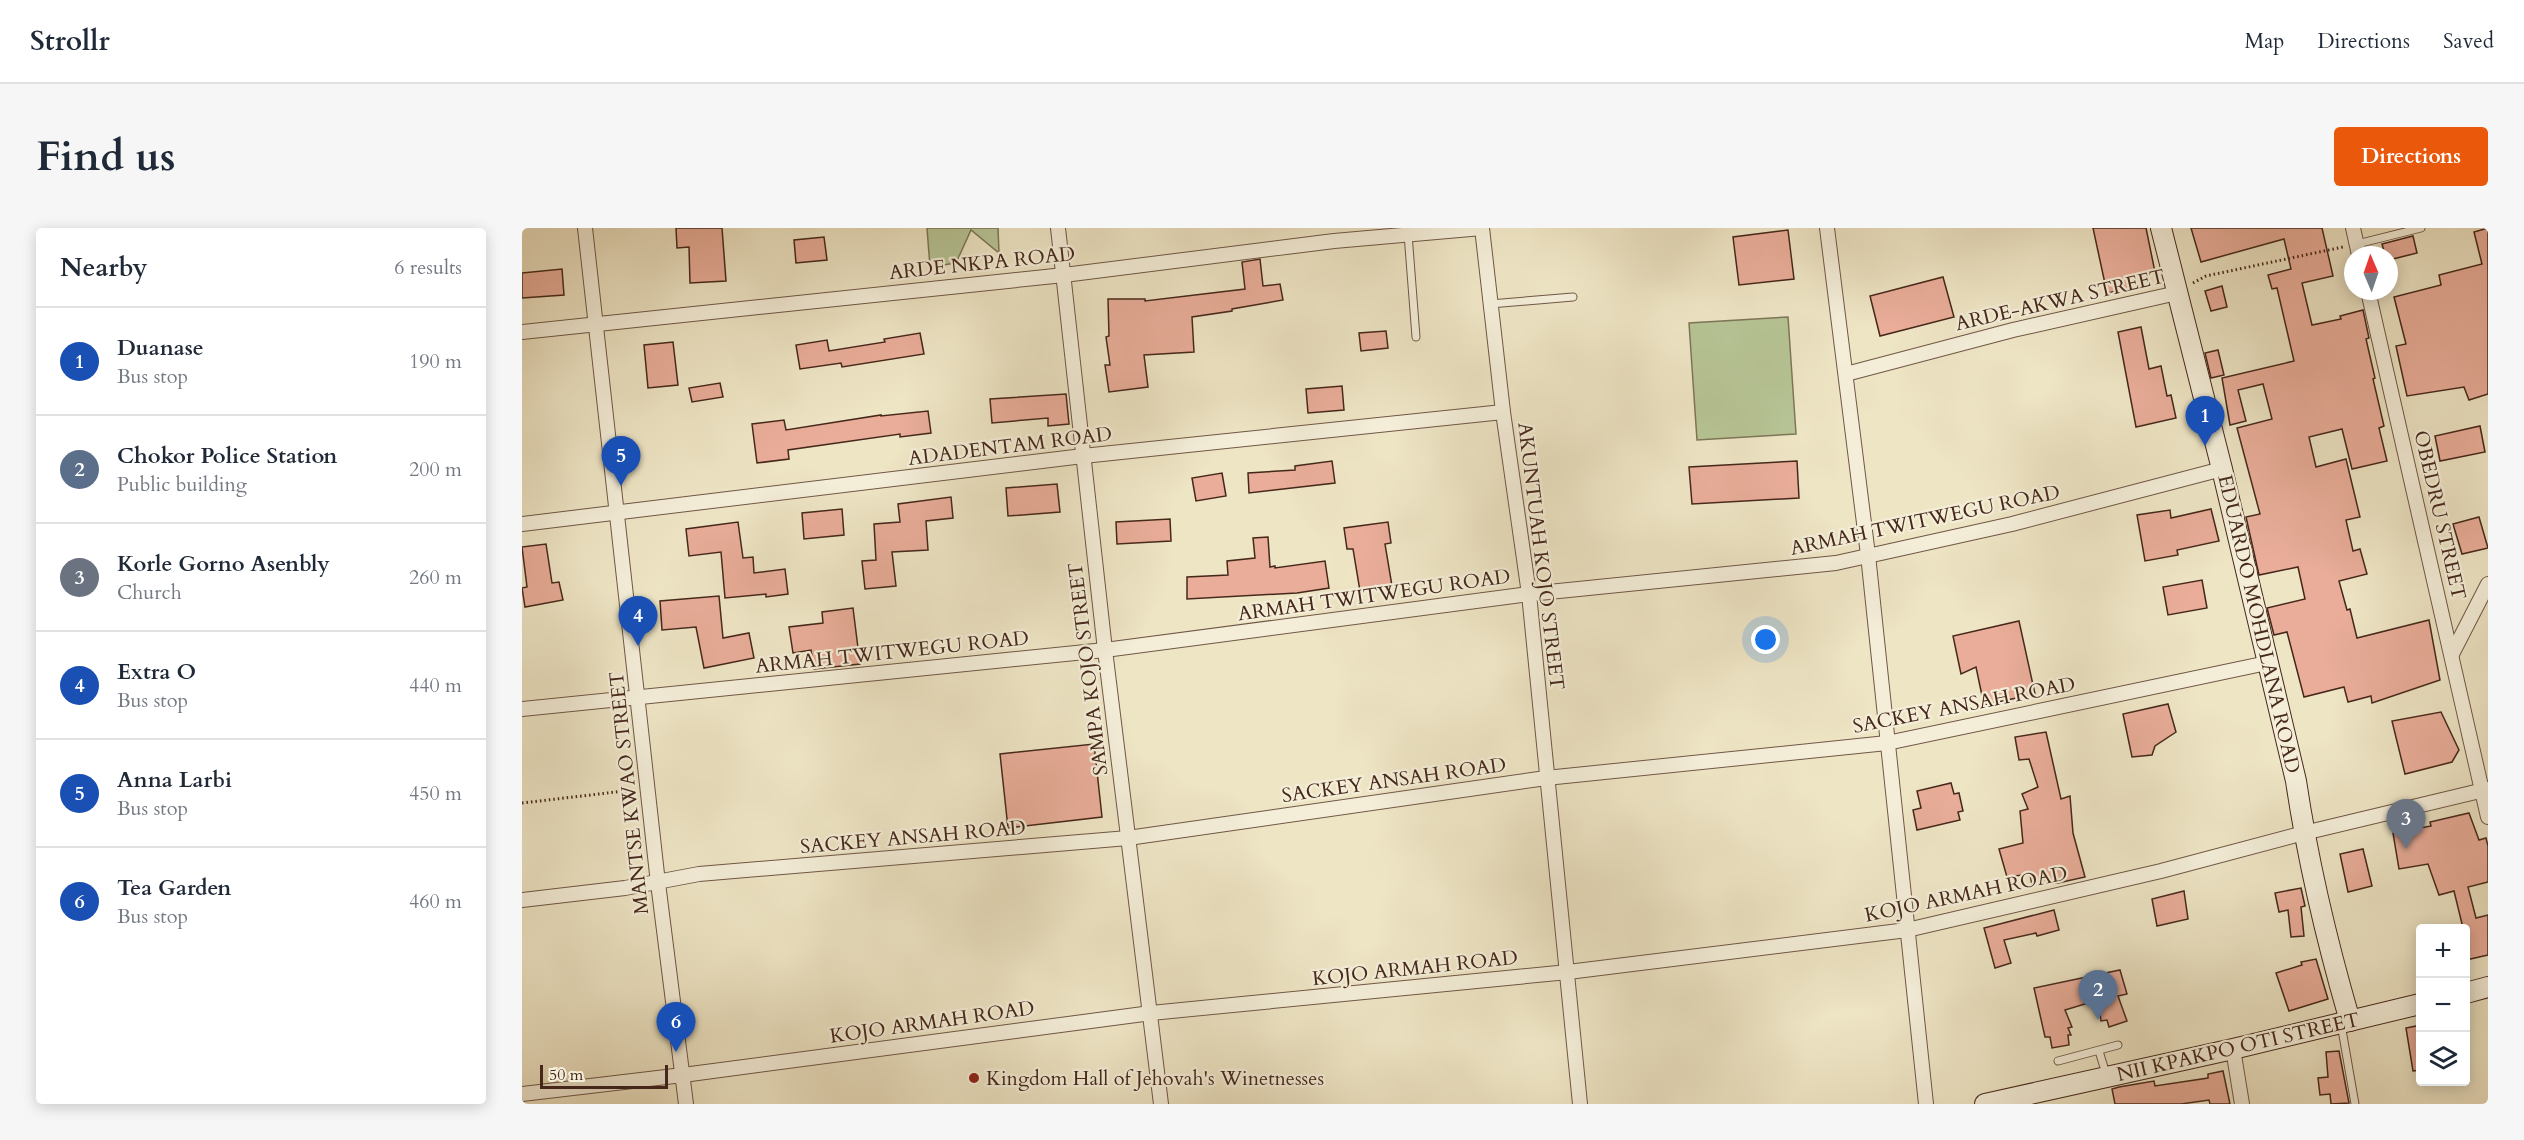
<!DOCTYPE html>
<html lang="en">
<head>
<meta charset="utf-8">
<style>
  body { margin:0; font-family:Cardo,serif; background:#f6f6f7; color:#1f2937 }
  .controls { position:absolute; right:18px; bottom:18px; display:grid; overflow:hidden; border-radius:6px; box-shadow:0 3px 15px #0003 }
  .controls button { width:54px; height:54px; display:grid; place-items:center; padding:0; border:0; border-bottom:2px solid #e0e1e3; background:#fff; color:#1f2937; font:30px sans-serif }
  .compass { position:absolute; left:1822px; top:18px; width:54px; height:54px; border-radius:50%; background:#fff; box-shadow:0 3px 15px #0003; rotate:358deg }
  .scale { position:absolute; left:18px; bottom:15px; width:128px; box-sizing:border-box; padding-left:6px; border:3px solid #46281b; border-top:0; font-size:16px; line-height:21px; white-space:nowrap; color:#46281b; -webkit-text-stroke:4px #f4eed9; paint-order:stroke }
  .you { position:absolute; left:1244px; top:412px; width:21px; height:21px; margin:-15px; border:4px solid #fff; border-radius:50%; background:#1a73e8; box-shadow:0 0 0 9px #1a73e833 }
  .badge { display:grid; place-items:center; width:39px; height:39px; border-radius:50%; background:#ea580c; color:#fff; font-size:20px; font-weight:700 }
  .pin { position:absolute; translate:-50% -50px; filter:drop-shadow(0 2px 3px #0008) }
  .pin::after { content:''; position:absolute; top:32px; width:21px; height:18px; background:inherit; clip-path:polygon(0 0,100% 0,50% 100%) }
  .list { margin:0; padding:0; list-style:none }
  h2 { display:flex; justify-content:space-between; align-items:center; height:78px; margin:0; padding:0 24px; font-size:26px }
  h2 small { font-size:20px; font-weight:400; color:#747a83 }
  .list li { display:grid; grid-template-columns:39px 1fr auto; gap:18px; align-items:center; box-sizing:border-box; height:108px; padding:0 24px; border-top:2px solid #e0e1e3 }
  .list b { display:block; font-size:22px; white-space:nowrap }
  .list p { margin:0; font-size:20px; white-space:nowrap; color:#747a83 }
  .list em { font-size:20px; font-style:normal; color:#747a83 }
  .icon { flex:none; width:33px; height:33px; fill:none; stroke:currentColor; stroke-width:2; stroke-linecap:round; stroke-linejoin:round }
  .map { position:relative; flex:none; width:1966px; height:876px; overflow:hidden; border-radius:6px }
  header { display:flex; align-items:center; gap:36px; box-sizing:border-box; height:84px; padding:0 30px; background:#fff; border-bottom:2px solid #e0e1e3 }
  header strong { font-size:28px }
  nav { display:flex; gap:33px; margin-inline-start:auto; font-size:21px }
  .intro { display:flex; align-items:center; justify-content:space-between; box-sizing:border-box; height:144px; padding:0 36px }
  h1 { margin:0; font-size:42px }
  .button { padding:15px 27px; border-radius:6px; background:#ea580c; color:#fff; font-size:21px; font-weight:700 }
  main { display:flex; gap:36px; padding:0 36px }
  aside { flex:1; background:#fff; border-radius:6px; box-shadow:0 3px 15px #0003 }
  .map>svg:first-child { display:block }
  .green { fill:#b7c596; stroke:#7e7658; stroke-width:1.5 }
  .building { fill:#e9ad99; stroke:#46281b; stroke-width:1.5 }
  .lines { fill:none; stroke-linecap:round; stroke-linejoin:round }
  .lane-casing { stroke:#705746; stroke-width:9 }
  .street-casing { stroke:#705746; stroke-width:16 }
  .secondary-casing { stroke:#46281b; stroke-width:22 }
  .path { stroke:#46281b; stroke-width:3; stroke-dasharray:1.5 3; stroke-linecap:butt }
  .lane { stroke:#f4eed9; stroke-width:7 }
  .street { stroke:#f4eed9; stroke-width:14 }
  .secondary { stroke:#f4eed9; stroke-width:20 }
  .poi-dot { fill:#8f2418; stroke:#f4eed9; stroke-width:2 }
  .labels { text-anchor:middle; dominant-baseline:central; stroke-width:4.5; stroke-linejoin:round; paint-order:stroke }
  .street-label { font-size:20px; fill:#46281b; stroke:#f4eed9 }
  .poi-label { font-size:20px; fill:#46281b; stroke:#f4eed9; text-anchor:start }
</style>
</head>
<body>
<header>
<strong>Strollr</strong>
<nav><a>Map</a><a>Directions</a><a>Saved</a></nav>
</header>
<div class="intro"><h1>Find us</h1><a class="button">Directions</a></div>
<main>
<aside>
<h2>Nearby<small>6 results</small></h2>
<ul class="list">
<li><span class="badge" style="background:#1a4fb4">1</span><div><b>Duanase</b><p>Bus stop</p></div><em>190 m</em></li>
<li><span class="badge" style="background:#5c6f8a">2</span><div><b>Chokor Police Station</b><p>Public building</p></div><em>200 m</em></li>
<li><span class="badge" style="background:#6b7280">3</span><div><b>Korle Gorno Asenbly</b><p>Church</p></div><em>260 m</em></li>
<li><span class="badge" style="background:#1a4fb4">4</span><div><b>Extra O</b><p>Bus stop</p></div><em>440 m</em></li>
<li><span class="badge" style="background:#1a4fb4">5</span><div><b>Anna Larbi</b><p>Bus stop</p></div><em>450 m</em></li>
<li><span class="badge" style="background:#1a4fb4">6</span><div><b>Tea Garden</b><p>Bus stop</p></div><em>460 m</em></li>
</ul>
</aside>
<div class="map">
<svg width="1966" height="876" viewBox="0 0 1966 876">
  <rect width="100%" height="100%" fill="#eee5c5"/>
  <filter id="stains"><feTurbulence type="fractalNoise" baseFrequency=".00333" numOctaves="4"/><feColorMatrix values="0 0 0 0 .2 0 0 0 0 .09 0 0 0 0 .02 0 0 0 .5 -.17"/></filter>
  <radialGradient id="worn" r=".72"><stop offset=".6" stop-color="#630" stop-opacity="0"/><stop offset="1" stop-color="#630" stop-opacity=".3"/></radialGradient>
  <g class="green">
    <path d="M405 0H476L477 25 449 2 434 35 408 39Z"/>
    <path d="M1266 89 1274 206 1175 212 1167 95Z"/>
  </g>
  <g class="building">
    <path d="M154 0H200L204 53 168 55 167 19 155 20Z"/>
    <path d="M1571 0H1624L1633 44 1605 50 1607 61 1585 65Z"/>
    <path d="M1669 0H1800L1811 48 1780 55 1790 97 1819 91 1818 88 1841 82 1847 110 1844 111 1853 150 1851 151 1862 198 1857 200 1865 233 1830 241 1820 201 1787 209 1794 239 1824 231 1838 289 1824 292 1831 323 1838 321 1845 346 1817 353 1825 382 1828 381 1835 410 1907 392 1918 452 1850 475 1849 468 1826 474 1822 459 1782 469 1765 404 1752 407 1745 380 1783 371 1776 339 1737 347 1724 289 1738 286 1715 200 1750 191 1741 156 1716 162 1724 193 1708 197 1700 150 1772 133 1755 60 1750 61 1746 47 1769 41 1762 11 1679 34Z"/>
    <path d="M1966 0V166L1947 172 1942 159 1885 168 1874 118 1884 116 1872 69 1919 57 1917 47 1960 36 1952 4Z"/>
    <path d="M1266 2 1272 51 1217 57 1211 9Z"/>
    <path d="M1891 8 1895 25 1867 32V27H1863L1860 16Z"/>
    <path d="M302 9 305 32 274 35 272 12Z"/>
    <path d="M738 31 741 58 758 56 761 72 710 81V83L670 89 672 124 622 127 626 159 587 164 583 137H588L584 109 587 108 586 71H623V73L723 61 720 34Z"/>
    <path d="M40 41 42 67 0 70V45Z"/>
    <path d="M1421 49 1432 89 1358 108 1348 68Z"/>
    <path d="M1700 58 1705 79 1689 83 1683 63Z"/>
    <path d="M1619 99 1627 141 1639 138 1645 168 1649 167 1654 190 1614 199 1596 104Z"/>
    <path d="M864 103 866 120 839 123 837 105Z"/>
    <path d="M398 105 402 126 320 139 319 135 278 141 274 117 305 112 307 123 363 114 362 111Z"/>
    <path d="M151 114 156 157 126 160 122 117Z"/>
    <path d="M1696 122 1702 147 1689 150 1683 125Z"/>
    <path d="M198 155 201 169 170 174 167 160Z"/>
    <path d="M820 158 822 182 786 185 784 161Z"/>
    <path d="M544 166 547 196 526 198V190L470 195 468 171Z"/>
    <path d="M406 183 409 205 378 209V206L266 222 267 231 235 235 230 196 262 192 264 202 359 187V188Z"/>
    <path d="M1958 198 1963 224 1918 233 1913 208Z"/>
    <path d="M810 233 813 255 727 265 726 245 773 242V238Z"/>
    <path d="M1275 233 1277 270 1170 276 1167 239Z"/>
    <path d="M700 245 704 268 674 273 670 250Z"/>
    <path d="M535 256 538 284 486 288 484 260Z"/>
    <path d="M429 269 431 290 404 293 406 322 370 324 374 358 343 361 340 333 354 332 352 296 378 294 376 276Z"/>
    <path d="M320 281 322 307 282 311 280 285Z"/>
    <path d="M1689 281 1697 313 1655 322 1656 327 1623 333 1615 287 1648 282 1649 290Z"/>
    <path d="M1957 289 1966 320 1940 326 1931 296Z"/>
    <path d="M648 291 649 313 595 316 594 294Z"/>
    <path d="M216 294 221 330 231 329 232 345 263 341 266 366 244 369V366L203 370 199 324 167 328 164 301Z"/>
    <path d="M866 294 869 315 863 316 870 358 838 363 831 321H825L822 300Z"/>
    <path d="M746 309 748 339 753 338V340L803 333 807 360 775 365 665 371V349L706 347 705 333 733 330 731 310Z"/>
    <path d="M24 316 30 355 37 354 41 372 3 379 0 360 5 359 0 319Z"/>
    <path d="M1680 352 1685 380 1646 387 1641 359Z"/>
    <path d="M197 368 201 410 227 405 232 430 182 440 174 399 140 402 138 373Z"/>
    <path d="M331 380 338 436 292 441 289 422 271 425 267 399 301 395 300 384Z"/>
    <path d="M1497 393 1513 466 1462 477 1454 439 1439 446 1431 408Z"/>
    <path d="M1646 476 1654 504 1633 518 1630 527 1610 529 1601 486Z"/>
    <path d="M1919 484 1937 522 1930 534 1883 546 1870 493Z"/>
    <path d="M1524 504 1539 571 1548 568 1551 605 1563 649 1536 655 1510 657 1508 646 1485 649 1477 621 1501 615 1498 583 1506 581 1500 566 1516 559 1507 531 1497 532 1493 509Z"/>
    <path d="M572 516 580 589 486 600 478 526Z"/>
    <path d="M1429 555 1432 566 1437 565 1441 583 1436 584 1438 592 1395 602 1391 582 1399 580 1395 563Z"/>
    <path d="M1947 585 1957 612 1964 610 1966 618V654L1946 659 1954 690 1966 687V727L1944 732V700H1941L1932 663 1917 667 1906 636 1877 641 1871 605 1909 598 1908 594Z"/>
    <path d="M1841 621 1850 658 1826 664 1818 626Z"/>
    <path d="M1779 660 1783 678 1779 679 1782 708 1769 709 1766 682 1757 684 1753 665Z"/>
    <path d="M1662 663 1666 691 1635 698 1630 671Z"/>
    <path d="M1532 682 1537 702 1515 708 1514 705 1482 712 1489 735 1473 740 1462 700Z"/>
    <path d="M1794 731 1806 771 1767 783 1754 745 1780 737 1779 734Z"/>
    <path d="M1598 742 1605 766 1596 768 1605 793 1587 799 1585 792 1579 793 1576 772 1543 782 1550 799 1546 800 1549 807H1546L1547 817 1530 820 1528 809H1523L1512 760Z"/>
    <path d="M1899 797V842L1891 843 1884 800Z"/>
    <path d="M1817 823 1827 875 1809 876 1808 866 1798 867 1796 850 1806 849 1804 824Z"/>
    <path d="M1701 843 1708 876H1688L1687 872 1659 876H1593L1590 861 1597 859 1632 853 1633 858 1686 850V846Z"/>
  </g>
  <g class="lines">
    <g class="lane-casing">
      <g id="lane">
        <path d="M886 6 894 109"/>
        <path d="M1835 16 1899 0"/>
        <path d="M968 76 1051 69"/>
        <path d="M1819 796 1833 876"/>
        <path d="M1577 823 1584 846"/>
        <path d="M1536 833 1596 817"/>
      </g>
    </g>
    <g class="street-casing">
      <g id="street">
        <path d="M63 0 136 655 164 876"/>
        <path d="M536 0 583 422 639 876"/>
        <path d="M960 0 981 184 1007 366 1058 876"/>
        <path d="M1305 0 1346 327 1404 876"/>
        <path d="M1831 0 1837 27"/>
        <path d="M1846 63 1966 589"/>
        <path d="M0 104 542 47 812 13 960 0"/>
        <path d="M1324 146 1491 102 1655 65"/>
        <path d="M0 296 561 228 981 184"/>
        <path d="M1930 426 1966 356"/>
        <path d="M0 481 583 422 1007 366 1314 335 1490 296 1700 241"/>
        <path d="M0 672 103 660 177 646 606 610 1024 550 1365 515 1745 435"/>
        <path d="M1711 821 1720 876"/>
        <path d="M0 866 161 847 629 785 1046 744 1385 702 1639 643 1782 605 1966 561"/>
      </g>
    </g>
    <g class="secondary-casing">
      <g id="secondary">
        <path d="M1639 0 1700 241 1774 553C1786 634 1805 714 1828 793"/>
        <path d="M1944 765 1966 759"/>
        <path d="M1463 876 1711 821 1898 776"/>
      </g>
    </g>
    <g class="path">
      <path d="M1671 55 1684 48 1821 19"/>
      <path d="M0 575 111 562"/>
    </g>
    <use href="#lane" class="lane"/>
    <use href="#street" class="street"/>
    <use href="#secondary" class="secondary"/>
  </g>
  <circle class="poi-dot" cx="452" cy="850" r="6"/>
  <g class="labels">
    <g class="street-label">
      <text transform="translate(460 35) rotate(-6)">ARDE NKPA ROAD</text>
      <text transform="translate(1538 72) rotate(-13)">ARDE-AKWA STREET</text>
      <text transform="translate(488 218) rotate(-7)">ADADENTAM ROAD</text>
      <text transform="translate(1918 287) rotate(77)">OBEDRU STREET</text>
      <text transform="translate(1403 292) rotate(-12)">ARMAH TWITWEGU ROAD</text>
      <text transform="translate(1019 328) rotate(83)">AKUNTUAH KOJO STREET</text>
      <text transform="translate(852 367) rotate(-8)">ARMAH TWITWEGU ROAD</text>
      <text transform="translate(1737 396) rotate(77)">EDUARDO MOHDLANA ROAD</text>
      <text transform="translate(370 424) rotate(-6)">ARMAH TWITWEGU ROAD</text>
      <text transform="translate(566 441) rotate(-97)">SAMPA KOJO STREET</text>
      <text transform="translate(1442 477) rotate(-11)">SACKEY ANSAH ROAD</text>
      <text transform="translate(872 552) rotate(-8)">SACKEY ANSAH ROAD</text>
      <text transform="translate(107 565) rotate(-96)">MANTSE KWAO STREET</text>
      <text transform="translate(391 609) rotate(-5)">SACKEY ANSAH ROAD</text>
      <text transform="translate(1444 666) rotate(-12)">KOJO ARMAH ROAD</text>
      <text transform="translate(893 740) rotate(-6)">KOJO ARMAH ROAD</text>
      <text transform="translate(410 794) rotate(-8)">KOJO ARMAH ROAD</text>
      <text transform="translate(1716 819) rotate(-13)">NII KPAKPO OTI STREET</text>
    </g>
    <g class="poi-label">
      <text x="464" y="850">Kingdom Hall of Jehovah's Winetnesses</text>
    </g>
  </g>
  <rect width="100%" height="100%" filter="url(#stains)"/>
  <rect width="100%" height="100%" fill="url(#worn)"/>
</svg>
<div class="controls">
<button>+</button>
<button>−</button>
<button><svg class="icon" aria-label="layers" viewBox="0 0 24 24"><path d="M12 4l9 5-9 5-9-5zM3 14l9 5 9-5"/></svg></button>
</div>
<svg class="compass" viewBox="-18 -18 36 36"><path d="M0-13l5 13h-10z" fill="#e53935"/><path d="M0 13l5-13h-10z" fill="#747a83"/></svg>
<div class="scale">50 m</div>
<div class="you"></div>
<div class="pin badge" style="left:1683px;top:218px;background:#1a4fb4">1</div>
<div class="pin badge" style="left:1576px;top:792px;background:#5c6f8a">2</div>
<div class="pin badge" style="left:1884px;top:621px;background:#6b7280">3</div>
<div class="pin badge" style="left:116px;top:418px;background:#1a4fb4">4</div>
<div class="pin badge" style="left:99px;top:258px;background:#1a4fb4">5</div>
<div class="pin badge" style="left:154px;top:824px;background:#1a4fb4">6</div>
</div>
</main>
</body>
</html>
